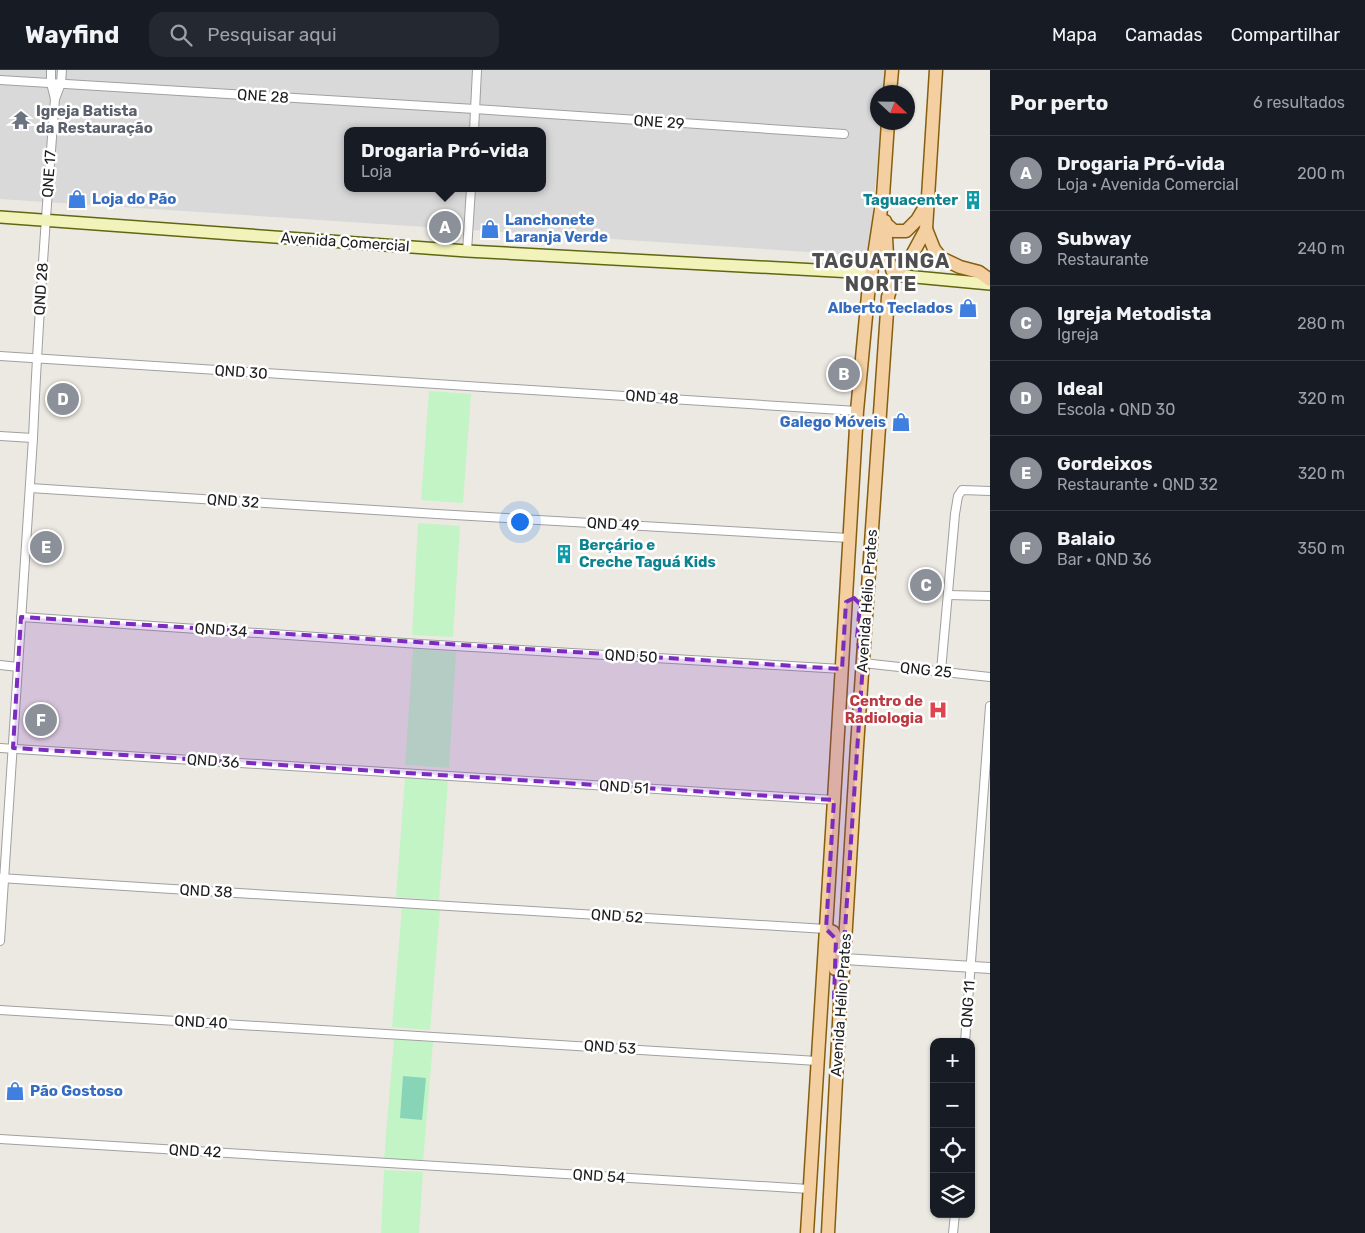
<!DOCTYPE html>
<html lang="pt">
<head>
<meta charset="utf-8">
<style>
  body { margin:0; font-family:Rubik,sans-serif; background:#242831; color:#f1f3f6 }
  .controls { position:absolute; right:15px; bottom:15px; display:grid; overflow:hidden; border-radius:10px; box-shadow:0 1px 4px #0004 }
  .controls button { width:45px; height:45px; display:grid; place-items:center; padding:0; border:0; border-bottom:1px solid #363941; background:#171b24; color:#f1f3f6; font:25px sans-serif }
  .compass { position:absolute; left:870px; top:15px; width:45px; height:45px; border-radius:50%; background:#171b24; box-shadow:0 1px 4px #0004; rotate:112deg }
  .you { position:absolute; left:519px; top:451px; width:18px; height:18px; margin:-12px; border:4px solid #fff; border-radius:50%; background:#1a73e8; box-shadow:0 0 0 8px #1a73e833 }
  .badge { display:grid; place-items:center; width:32px; height:32px; border-radius:50%; background:#8c9099; color:#fff; font-size:16px; font-weight:700 }
  .pin { position:absolute; translate:-50% -50%; border:2px solid #fff; box-shadow:0 1px 5px #0006 }
  .popup { position:absolute; left:344px; top:57px; width:202px; height:65px; box-sizing:border-box; display:grid; place-content:center; border-radius:10px; background:#171b24; filter:drop-shadow(0 1px 4px #0005); font-size:16px; white-space:nowrap; color:#9ea1a6 }
  .popup b { font-size:19px; color:#f1f3f6 }
  .popup::after { content:''; position:absolute; left:50%; top:100%; margin-left:-10px; border:10px solid transparent; border-top-color:#171b24 }
  .list { margin:0; padding:0; list-style:none }
  h2 { display:flex; justify-content:space-between; align-items:center; height:65px; margin:0; padding:0 20px; font-size:21px }
  h2 small { font-size:16px; font-weight:400; color:#9ea1a6 }
  .list li { display:grid; grid-template-columns:32px 1fr auto; gap:15px; align-items:center; box-sizing:border-box; height:75px; padding:0 20px; border-top:1px solid #363941 }
  .list b { display:block; font-size:19px; white-space:nowrap }
  .list p { margin:0; font-size:16px; white-space:nowrap; color:#9ea1a6 }
  .list em { font-size:16px; font-style:normal; color:#9ea1a6 }
  .icon { flex:none; width:28px; height:28px; fill:none; stroke:currentColor; stroke-width:2; stroke-linecap:round; stroke-linejoin:round }
  .map { position:relative; flex:none; width:990px; height:1163px; overflow:hidden }
  header { display:flex; align-items:center; gap:30px; box-sizing:border-box; height:70px; padding:0 25px; background:#171b24; border-bottom:1px solid #363941 }
  header strong { font-size:24px }
  nav { display:flex; gap:28px; margin-inline-start:auto; font-size:18px }
  .search { width:350px; height:45px; background:#242831; display:flex; align-items:center; gap:12px; box-sizing:border-box; padding:0 18px; border-radius:15px; color:#9ea1a6; font-size:19px }
  main { display:flex }
  aside { flex:1; background:#171b24 }
  .map>svg:first-child { display:block }
  .residential { fill:#dad9d9; fill-rule:evenodd }
  .park { fill:#c2f4c6 }
  .pitch { fill:#87d5b6 }
  .lines { fill:none; stroke-linecap:round; stroke-linejoin:round }
  .minor-casing { stroke:#a0a0a0; stroke-width:10 }
  .tertiary-casing { stroke:#a0a0a0; stroke-width:12 }
  .secondary-casing { stroke:#5f680e; stroke-width:14 }
  .primary-casing { stroke:#875e0d; stroke-width:15 }
  .minor { stroke:#fff; stroke-width:8 }
  .tertiary { stroke:#fff; stroke-width:10 }
  .secondary { stroke:#f1f3ba; stroke-width:11 }
  .primary { stroke:#f3cfa1; stroke-width:12 }
  .marked { fill:#7b2cbf; fill-opacity:0.2; stroke:#7b2cbf; stroke-width:4; stroke-dasharray:10 6; stroke-linejoin:round }
  .labels { text-anchor:middle; dominant-baseline:central; stroke-width:5; stroke-linejoin:round; paint-order:stroke }
  .street-label { font-size:15px; fill:#1c1c1c; stroke:#fff }
  .worship-label { font-size:15px; font-weight:bold; fill:#5b616d; stroke:#fff; text-anchor:start }
  .shop-label { font-size:15px; font-weight:bold; fill:#366cbe; stroke:#fff; text-anchor:start }
  .culture-label { font-size:15px; font-weight:bold; fill:#0d838f; stroke:#fff; text-anchor:end }
  .health-label { font-size:15px; font-weight:bold; fill:#be3a42; stroke:#fff; text-anchor:end }
  .district-label { font-size:20px; font-weight:bold; letter-spacing:1px; fill:#4f4f4f; stroke:#fff }
</style>
</head>
<body>
<header>
<strong>Wayfind</strong>
<div class="search"><svg class="icon" aria-label="search" viewBox="0 0 24 24"><circle cx="10" cy="10" r="6"/><path d="M15 15l6 6"/></svg>Pesquisar aqui</div>
<nav><a>Mapa</a><a>Camadas</a><a>Compartilhar</a></nav>
</header>
<main>
<div class="map">
<svg width="990" height="1163" viewBox="0 0 990 1163">
  <rect width="100%" height="100%" fill="#ece9e2"/>
  <path class="residential" d="M0 0H886L884 22H878V52L881 53 869 186 0 129ZM348 61H542V118H348Z"/>
  <g class="park">
    <path d="M429 321 471 324 463 433 421 430Z"/>
    <path d="M418 453 460 456 453 567 412 565Z"/>
    <path d="M413 579 456 582 449 698 405 695Z"/>
    <path d="M405 708 448 711 439 830 396 827Z"/>
    <path d="M402 837 440 840 430 960 392 957Z"/>
    <path d="M394 969 433 972 423 1092 384 1089Z"/>
    <path d="M384 1100 423 1102 419 1163H381Z"/>
  </g>
  <path class="pitch" d="M403 1006 426 1008 422 1050 400 1048Z"/>
  <g class="lines">
    <g class="minor-casing">
      <g id="minor">
        <path d="M0 10 475 39 844 64"/>
        <path d="M55 29 61 13 62 0"/>
        <path d="M474 61 477 0"/>
        <path d="M467 181 471 118"/>
        <path d="M0 286 857 341"/>
        <path d="M0 366 33 368"/>
        <path d="M30 418 437 444 849 468"/>
        <path d="M948 525 990 526"/>
        <path d="M21 547 420 574 842 599"/>
        <path d="M863 593 990 607"/>
        <path d="M0 595 18 597"/>
        <path d="M941 601 955 444 958 426 962 420 990 421"/>
        <path d="M0 678 834 730"/>
        <path d="M0 808 156 818 826 859"/>
        <path d="M0 871 33 368C38 255 46 142 55 29L51 13V0"/>
        <path d="M0 940 817 991"/>
        <path d="M965 972 990 636"/>
        <path d="M0 1069 809 1119"/>
        <path d="M953 1163 955 1144"/>
      </g>
    </g>
    <g class="tertiary-casing">
      <path id="tertiary" d="M844 889 990 898"/>
    </g>
    <g class="secondary-casing">
      <g id="secondary">
        <path d="M0 147 467 181 871 203"/>
        <path d="M894 205 990 214"/>
      </g>
    </g>
    <g class="primary-casing">
      <g id="primary">
        <path d="M890 22 892 0"/>
        <path d="M885 151 887 185 894 205"/>
        <path d="M885 153 894 161H906L917 150 926 135"/>
        <path d="M926 159 934 179 941 188 960 197 979 202 990 210"/>
        <path d="M826 859 833 862 836 869 835 899"/>
        <path d="M807 1163 834 730 857 341 868 225 883 126 888 52"/>
        <path d="M828 1163 840 934 844 889 857 676 888 227 894 205 912 185 926 159 936 0"/>
      </g>
    </g>
    <use href="#minor" class="minor"/>
    <use href="#tertiary" class="tertiary"/>
    <use href="#secondary" class="secondary"/>
    <use href="#primary" class="primary"/>
  </g>
  <path class="marked" d="M854 528 860 534 857 568 863 593 840 934 834 928 836 869 826 859 834 730 13 678 21 547 842 599 846 532Z"/>
  <defs>
    <g id="temple-bare" transform="scale(1.5)"><path d="M0-6L5-2H3V0L6.5 2.5H4V6H1.5V3h-3V6H-4V2.5H-6.5L-3 0V-2H-5Z" fill="#6b7280" stroke="#fff" stroke-width="2.5" paint-order="stroke"/></g>
    <g id="shop-bare" transform="scale(1.5)"><path d="M-5-2.5h2.3a2.7 3.5 0 0 1 5.4 0H5L5.5 6h-11ZM-1.5-2.5h3a1.5 2.3 0 0 0-3 0Z" fill="#3f7fe0" stroke="#fff" stroke-width="2.5" paint-order="stroke"/></g>
    <g id="building-bare" transform="scale(1.5)"><path d="M-4-6H4V6H1V3H-1V6H-4ZM-2.5-4.3h1.7v1.8h-1.7ZM.8-4.3h1.7v1.8H.8ZM-2.5-1h1.7V.8h-1.7ZM.8-1h1.7V.8H.8Z" fill="#0f9aa8" stroke="#fff" stroke-width="2.5" paint-order="stroke"/></g>
    <g id="hospital-bare" transform="scale(1.5)"><path d="M-5-5h3v3.5h4V-5h3V5h-3V1.5h-4V5h-3Z" fill="#e0444e" stroke="#fff" stroke-width="2.5" paint-order="stroke"/></g>
  </defs>
  <g fill-rule="evenodd">
    <use href="#temple-bare" x="21" y="50"/>
    <use href="#shop-bare" x="77" y="129"/>
    <use href="#building-bare" x="973" y="130"/>
    <use href="#shop-bare" x="490" y="159"/>
    <use href="#shop-bare" x="968" y="238"/>
    <use href="#shop-bare" x="901" y="352"/>
    <use href="#building-bare" x="564" y="484"/>
    <use href="#hospital-bare" x="938" y="640"/>
    <use href="#shop-bare" x="15" y="1021"/>
  </g>
  <g class="labels">
    <g class="street-label">
      <text transform="translate(263 26) rotate(4)">QNE 28</text>
      <text transform="translate(659 52) rotate(4)">QNE 29</text>
      <text transform="translate(49 104) rotate(-86)">QNE 17</text>
      <text transform="translate(345 172) rotate(4)">Avenida Comercial</text>
      <text transform="translate(41 219) rotate(-86)">QND 28</text>
      <text transform="translate(241 302) rotate(4)">QND 30</text>
      <text transform="translate(652 327) rotate(4)">QND 48</text>
      <text transform="translate(233 431) rotate(4)">QND 32</text>
      <text transform="translate(613 454) rotate(3)">QND 49</text>
      <text transform="translate(867 531) rotate(-86)">Avenida Hélio Prates</text>
      <text transform="translate(221 560) rotate(4)">QND 34</text>
      <text transform="translate(631 586) rotate(3)">QND 50</text>
      <text transform="translate(926 600) rotate(6)">QNG 25</text>
      <text transform="translate(213 691) rotate(4)">QND 36</text>
      <text transform="translate(624 717) rotate(4)">QND 51</text>
      <text transform="translate(206 821) rotate(3)">QND 38</text>
      <text transform="translate(617 846) rotate(4)">QND 52</text>
      <text transform="translate(968 934) rotate(-86)">QNG 11</text>
      <text transform="translate(841 935) rotate(-86)">Avenida Hélio Prates</text>
      <text transform="translate(201 952) rotate(3)">QND 40</text>
      <text transform="translate(610 977) rotate(4)">QND 53</text>
      <text transform="translate(195 1081) rotate(3)">QND 42</text>
      <text transform="translate(599 1106) rotate(4)">QND 54</text>
    </g>
    <g class="worship-label">
      <text x="36" y="41">Igreja Batista<tspan x="36" dy="17">da Restauração</tspan></text>
    </g>
    <g class="shop-label">
      <text x="92" y="129">Loja do Pão</text>
      <text x="505" y="150">Lanchonete<tspan x="505" dy="17">Laranja Verde</tspan></text>
      <text x="953" y="238" text-anchor="end">Alberto Teclados</text>
      <text x="886" y="352" text-anchor="end">Galego Móveis</text>
      <text x="30" y="1021">Pão Gostoso</text>
    </g>
    <g class="culture-label">
      <text x="958" y="130">Taguacenter</text>
      <text x="579" y="475" text-anchor="start">Berçário e<tspan x="579" dy="17">Creche Taguá Kids</tspan></text>
    </g>
    <g class="health-label">
      <text x="923" y="631">Centro de<tspan x="923" dy="17">Radiologia</tspan></text>
    </g>
    <g class="district-label">
      <text x="881" y="191">TAGUATINGA<tspan x="881" dy="23">NORTE</tspan></text>
    </g>
  </g>
</svg>
<div class="controls">
<button>+</button>
<button>−</button>
<button><svg class="icon" aria-label="locate" viewBox="0 0 24 24"><circle cx="12" cy="12" r="6"/><path d="M12 2v4M12 18v4M2 12h4M18 12h4"/></svg></button>
<button><svg class="icon" aria-label="layers" viewBox="0 0 24 24"><path d="M12 4l9 5-9 5-9-5zM3 14l9 5 9-5"/></svg></button>
</div>
<svg class="compass" viewBox="-18 -18 36 36"><path d="M0-13l5 13h-10z" fill="#e53935"/><path d="M0 13l5-13h-10z" fill="#9ea1a6"/></svg>
<div class="you"></div>
<div class="pin badge" style="left:445px;top:157px">A</div>
<div class="popup"><b>Drogaria Pró-vida</b>Loja</div>
<div class="pin badge" style="left:844px;top:304px">B</div>
<div class="pin badge" style="left:926px;top:515px">C</div>
<div class="pin badge" style="left:63px;top:329px">D</div>
<div class="pin badge" style="left:46px;top:477px">E</div>
<div class="pin badge" style="left:41px;top:650px">F</div>
</div>
<aside>
<h2>Por perto<small>6 resultados</small></h2>
<ul class="list">
<li><span class="badge">A</span><div><b>Drogaria Pró-vida</b><p>Loja · Avenida Comercial</p></div><em>200 m</em></li>
<li><span class="badge">B</span><div><b>Subway</b><p>Restaurante</p></div><em>240 m</em></li>
<li><span class="badge">C</span><div><b>Igreja Metodista</b><p>Igreja</p></div><em>280 m</em></li>
<li><span class="badge">D</span><div><b>Ideal</b><p>Escola · QND 30</p></div><em>320 m</em></li>
<li><span class="badge">E</span><div><b>Gordeixos</b><p>Restaurante · QND 32</p></div><em>320 m</em></li>
<li><span class="badge">F</span><div><b>Balaio</b><p>Bar · QND 36</p></div><em>350 m</em></li>
</ul>
</aside>
</main>
</body>
</html>
